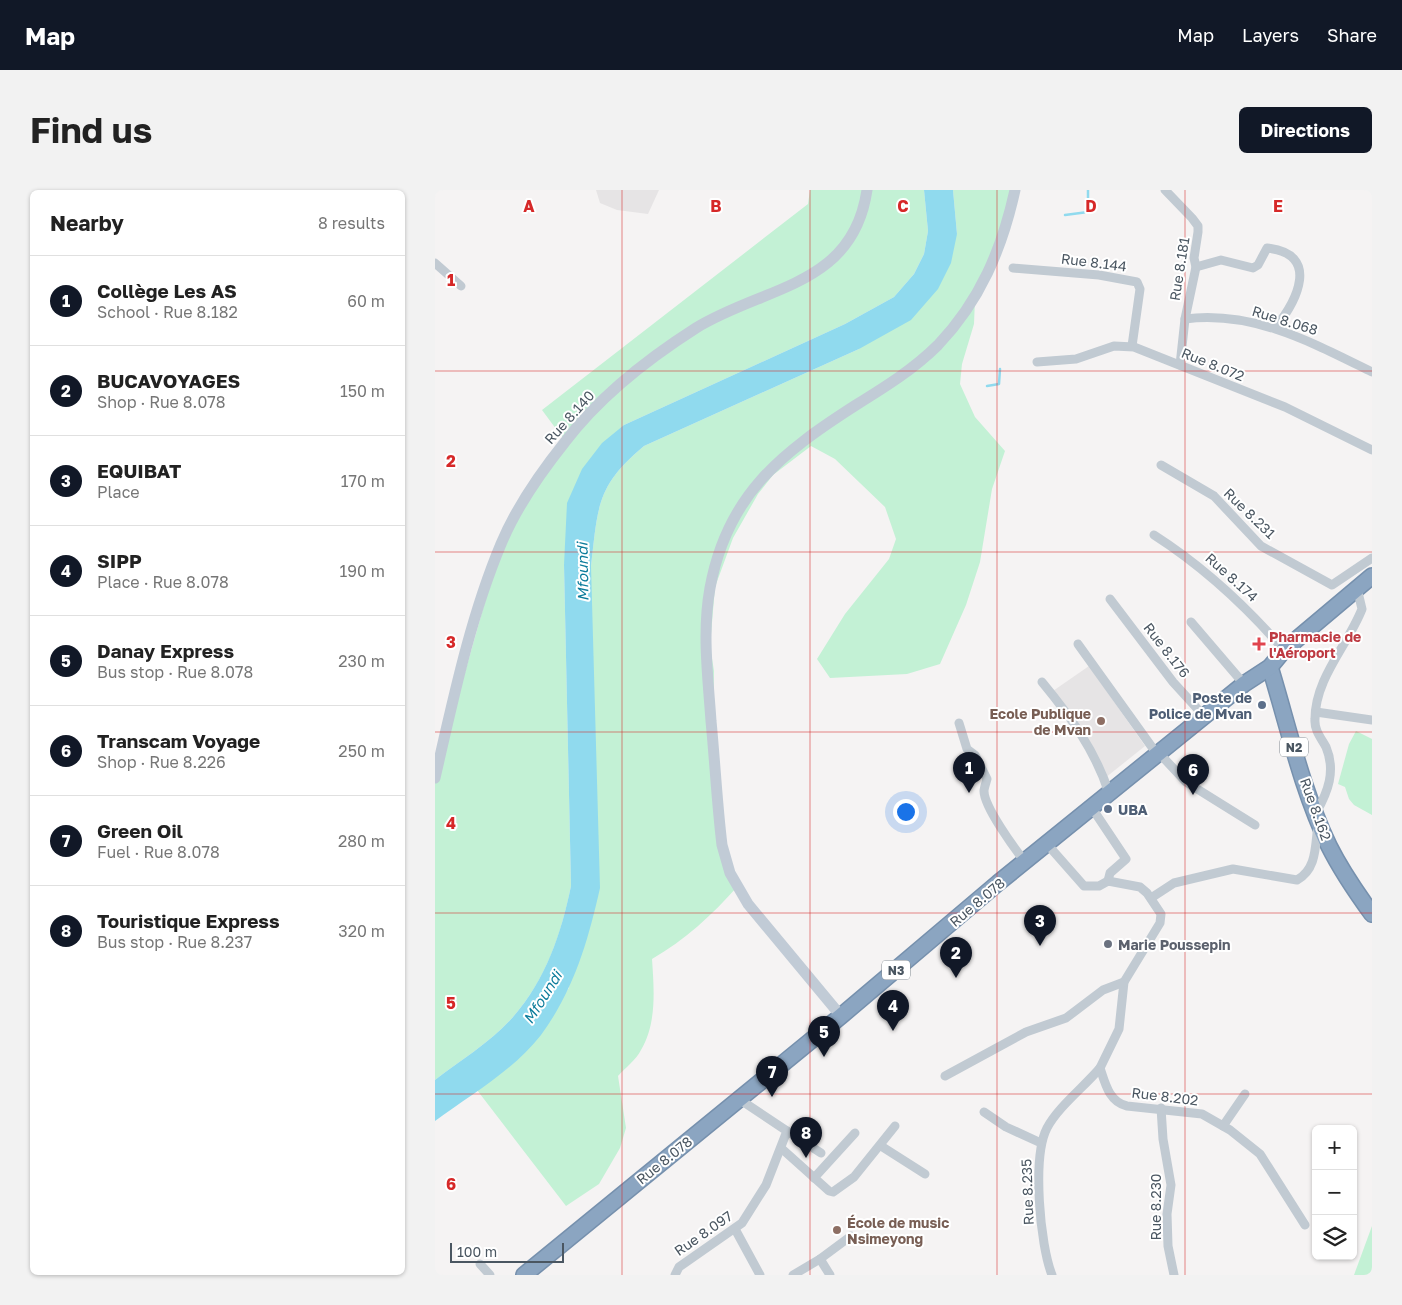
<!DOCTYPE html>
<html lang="en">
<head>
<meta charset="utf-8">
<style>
  body { margin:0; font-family:"Golos Text",sans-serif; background:#f2f2f2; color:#222 }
  .controls { position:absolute; right:15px; bottom:15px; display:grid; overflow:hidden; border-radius:8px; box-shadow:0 1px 4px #0004 }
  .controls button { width:45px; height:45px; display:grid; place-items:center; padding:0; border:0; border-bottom:1px solid #e0e0e0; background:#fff; color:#222; font:25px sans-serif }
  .scale { position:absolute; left:15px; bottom:12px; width:114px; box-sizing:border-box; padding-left:5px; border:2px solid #4a5661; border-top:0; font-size:14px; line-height:18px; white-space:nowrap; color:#4a5661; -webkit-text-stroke:4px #fff; paint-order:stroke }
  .you { position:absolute; left:470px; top:621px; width:18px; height:18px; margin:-12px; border:4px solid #fff; border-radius:50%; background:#1a73e8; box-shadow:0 0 0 8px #1a73e833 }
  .badge { display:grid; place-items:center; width:32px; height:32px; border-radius:50%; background:#111827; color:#fff; font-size:16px; font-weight:700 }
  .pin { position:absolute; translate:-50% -41px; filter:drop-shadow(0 1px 2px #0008) }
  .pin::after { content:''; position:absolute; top:26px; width:18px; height:15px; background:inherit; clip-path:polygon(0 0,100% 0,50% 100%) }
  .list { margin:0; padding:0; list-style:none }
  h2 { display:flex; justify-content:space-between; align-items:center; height:65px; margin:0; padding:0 20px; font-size:21px }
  h2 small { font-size:16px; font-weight:400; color:#767676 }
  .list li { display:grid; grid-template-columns:32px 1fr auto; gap:15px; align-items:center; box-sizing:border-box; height:90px; padding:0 20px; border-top:1px solid #e0e0e0 }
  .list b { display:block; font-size:19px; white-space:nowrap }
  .list p { margin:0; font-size:16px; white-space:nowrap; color:#767676 }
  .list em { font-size:16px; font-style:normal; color:#767676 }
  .icon { flex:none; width:28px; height:28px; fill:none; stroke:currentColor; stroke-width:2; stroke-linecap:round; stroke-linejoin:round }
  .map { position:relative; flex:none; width:937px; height:1085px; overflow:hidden; border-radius:8px }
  header { display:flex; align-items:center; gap:30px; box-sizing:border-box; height:70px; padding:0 25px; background:#111827; color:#fff }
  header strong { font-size:24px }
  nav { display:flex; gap:28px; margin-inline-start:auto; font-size:18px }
  .intro { display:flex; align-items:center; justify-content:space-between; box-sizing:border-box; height:120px; padding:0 30px }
  h1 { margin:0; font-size:35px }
  .button { padding:12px 22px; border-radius:8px; background:#111827; color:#fff; font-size:18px; font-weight:700 }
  main { display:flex; gap:30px; padding:0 30px }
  aside { flex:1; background:#fff; border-radius:8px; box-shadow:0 1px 4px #0004 }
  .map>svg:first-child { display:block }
  .education { fill:#e6e4e5 }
  .green { fill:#c3f1d5 }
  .water { fill:#90daee }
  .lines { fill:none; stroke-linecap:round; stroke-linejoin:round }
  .stream { stroke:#90daee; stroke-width:2.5 }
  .highway-casing { stroke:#7690ad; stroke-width:18 }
  .street { stroke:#c1cad2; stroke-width:9 }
  .secondary { stroke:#c1cbd6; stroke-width:11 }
  .highway { stroke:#8ba5c1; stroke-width:15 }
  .grid { fill:none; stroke:#d62828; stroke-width:1; stroke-opacity:0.55 }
  .health-dot { fill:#e0444e; stroke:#fff; stroke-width:2 }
  .service-dot { fill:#5c6f8a; stroke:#fff; stroke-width:2 }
  .education-dot { fill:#8d6e63; stroke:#fff; stroke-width:2 }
  .worship-dot { fill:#6b7280; stroke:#fff; stroke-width:2 }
  .labels { text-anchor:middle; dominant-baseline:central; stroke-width:4; stroke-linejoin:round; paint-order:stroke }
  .shield { fill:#fff; stroke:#808990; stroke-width:1 }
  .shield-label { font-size:12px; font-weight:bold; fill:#4a5661 }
  .street-label { font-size:14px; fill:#4a5661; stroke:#fff }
  .health-label { font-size:14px; font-weight:bold; fill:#be3a42; stroke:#fff; text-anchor:start }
  .service-label { font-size:14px; font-weight:bold; fill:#4e5e75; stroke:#fff; text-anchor:end }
  .education-label { font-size:14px; font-weight:bold; fill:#785e54; stroke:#fff; text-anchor:end }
  .worship-label { font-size:14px; font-weight:bold; fill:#5b616d; stroke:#fff; text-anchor:start }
  .water-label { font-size:15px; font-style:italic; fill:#0c7c9b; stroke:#fff }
  .grid-label { font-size:16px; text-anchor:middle; font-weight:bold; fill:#d62828; stroke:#fff; stroke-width:4; stroke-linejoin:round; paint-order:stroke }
</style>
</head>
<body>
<header>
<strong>Map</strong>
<nav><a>Map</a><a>Layers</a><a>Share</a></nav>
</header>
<div class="intro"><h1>Find us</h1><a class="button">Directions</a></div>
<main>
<aside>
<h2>Nearby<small>8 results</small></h2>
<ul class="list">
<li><span class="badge">1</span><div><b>Collège Les AS</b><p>School · Rue 8.182</p></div><em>60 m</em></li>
<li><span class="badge">2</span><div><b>BUCAVOYAGES</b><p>Shop · Rue 8.078</p></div><em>150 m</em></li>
<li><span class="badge">3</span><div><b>EQUIBAT</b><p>Place</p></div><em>170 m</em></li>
<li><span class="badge">4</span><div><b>SIPP</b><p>Place · Rue 8.078</p></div><em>190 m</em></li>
<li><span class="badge">5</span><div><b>Danay Express</b><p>Bus stop · Rue 8.078</p></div><em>230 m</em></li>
<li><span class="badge">6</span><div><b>Transcam Voyage</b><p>Shop · Rue 8.226</p></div><em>250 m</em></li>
<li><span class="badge">7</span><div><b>Green Oil</b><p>Fuel · Rue 8.078</p></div><em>280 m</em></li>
<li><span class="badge">8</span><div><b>Touristique Express</b><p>Bus stop · Rue 8.237</p></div><em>320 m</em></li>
</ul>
</aside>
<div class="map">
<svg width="937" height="1085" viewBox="0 0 937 1085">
  <rect width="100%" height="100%" fill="#f5f3f3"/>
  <g class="education">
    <path d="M161 0H224L213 24 182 20 165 13Z"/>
    <path d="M654 476 710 556 670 588 618 501Z"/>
  </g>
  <g class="green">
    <path d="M375 0H489L493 41 489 64 479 84 459 107 410 134 189 235 129 375 136 696C126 745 111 789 78 827 56 852 26 870 0 890V588L67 352 130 251 107 220 373 14Z"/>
    <path d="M518 0H580L540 109 539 134 527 174 525 194 540 227 570 261 557 299 545 372 531 415 505 474 472 484 395 488 382 469 410 424 454 369 461 349 450 317 400 269 376 256 338 285 323 304 298 348 280 397 275 456 279 481 278 557 282 620 302 697C277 725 250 750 217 769 219 799 222 833 206 860 201 870 190 878 183 886L191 938 185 958 164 994 131 1016 42 900 75 876 134 798 156 376C163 317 161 296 209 256L424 159 522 44Z"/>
    <path d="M921 541 937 549V625L919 615 914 609 910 597 903 594 914 554Z"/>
    <path d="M937 1036V1085H919Z"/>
  </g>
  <path class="water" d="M489 0H518L522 44 516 73 503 99 476 130 424 159 209 256C161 296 163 317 156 376L165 698C153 751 139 800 106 845 79 880 35 905 0 931V890C26 870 56 852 78 827 111 789 126 744 136 696L129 375 132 313 147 279 167 253 189 235 410 134 459 107 479 84 489 64 493 41Z"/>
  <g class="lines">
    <g class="stream">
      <path d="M630 25 653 22V0"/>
      <path d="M552 196 564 194 565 179"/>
    </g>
    <g class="highway-casing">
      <g id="highway">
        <path d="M835 477C853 536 867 600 894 656 906 680 921 702 937 724"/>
        <path d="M89 1085 406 826 563 693 809 494 835 477 849 460 937 386"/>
      </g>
    </g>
    <g class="street">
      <path d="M730 0 757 28 763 36V42L759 68 761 77 750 129 745 175"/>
      <path d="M0 73 26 96"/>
      <path d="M761 77 786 70 818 78 823 75 832 58C886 64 862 111 840 138"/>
      <path d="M578 78 664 85 702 92 705 99 697 156"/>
      <path d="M750 129C818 120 878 153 937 182"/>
      <path d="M602 172 641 169 679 156 699 157 850 217 937 260"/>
      <path d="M726 275 779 306 826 356 897 395 937 368"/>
      <path d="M719 345C769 377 810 415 849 460"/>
      <path d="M675 409 738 492 769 526"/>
      <path d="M756 432 809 494"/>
      <path d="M643 454 722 564"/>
      <path d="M607 492C635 526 660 560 674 603"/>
      <path d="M881 522 937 530"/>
      <path d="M524 533 532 559 540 565 552 589C551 593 549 598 549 601 549 617 580 659 590 672"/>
      <path d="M724 563 751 592 820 635"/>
      <path d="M657 618 691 669 675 683 673 691"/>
      <path d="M881 623C893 602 901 581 891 557 886 548 879 540 880 529 880 488 913 455 927 419L922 398"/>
      <path d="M612 654 649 696H664L673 691 705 697 712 703 726 724 725 733 689 792 684 839 665 878C670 893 674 912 692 916L767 924 795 940 825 964 870 1035"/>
      <path d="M716 708 739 693 798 679 862 690C882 679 880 656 883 635"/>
      <path d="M510 886 591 842 631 828 668 800 689 792"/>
      <path d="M726 918 728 949 736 995 732 1024 733 1056 739 1085"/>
      <path d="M549 922 571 937 606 953"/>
      <path d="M788 936 810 904"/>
      <path d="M352 941 386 963"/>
      <path d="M446 956 490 984"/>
      <path d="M346 958 394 1001 398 1002 419 987 460 936"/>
      <path d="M379 988 420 943"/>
      <path d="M300 1039 325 1085"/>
      <path d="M385 1069 395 1085"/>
      <path d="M45 1074 55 1085"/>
      <path d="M240 1085 244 1077 307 1033 331 995 352 941 304 909"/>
      <path d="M358 1085 385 1069 416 1046"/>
      <path d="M617 1085C605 1055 597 967 612 938 623 917 649 897 665 878"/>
    </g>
    <g class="secondary">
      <path d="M0 588C18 510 35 428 66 354 81 318 106 282 130 252 164 207 214 168 261 138 329 96 418 97 432 0"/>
      <path d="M406 826 313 714 295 683 287 655C282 614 280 572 276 531 273 487 267 442 275 398 292 305 346 263 421 215 450 197 479 179 503 155 545 111 567 59 580 0"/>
    </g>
    <use href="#highway" class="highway"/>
  </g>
  <path class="grid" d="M187 0V1085M375 0V1085M562 0V1085M750 0V1085M0 181H937M0 362H937M0 542H937M0 723H937M0 904H937"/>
  <path class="health-dot" d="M821.5 446.5h5v5h5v5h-5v5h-5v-5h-5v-5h5z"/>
  <g class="service-dot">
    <circle cx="827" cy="515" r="5"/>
    <circle cx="673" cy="619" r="5"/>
  </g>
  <g class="education-dot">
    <circle cx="666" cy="531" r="5"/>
    <circle cx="402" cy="1040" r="5"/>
  </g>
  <circle class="worship-dot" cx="673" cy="754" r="5"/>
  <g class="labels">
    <g class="shield">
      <rect x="845" y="547.5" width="28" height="19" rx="4"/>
      <rect x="447" y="770.5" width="28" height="19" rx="4"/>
    </g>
    <g class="shield-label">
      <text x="859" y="557">N2</text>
      <text x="461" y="780">N3</text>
    </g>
    <g class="street-label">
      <text transform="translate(659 72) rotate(7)">Rue 8.144</text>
      <text transform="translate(744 79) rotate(-81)">Rue 8.181</text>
      <text transform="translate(850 130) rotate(17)">Rue 8.068</text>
      <text transform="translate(778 174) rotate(22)">Rue 8.072</text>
      <text transform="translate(134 227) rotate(-48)">Rue 8.140</text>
      <text transform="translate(815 323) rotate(44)">Rue 8.231</text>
      <text transform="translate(797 387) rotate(42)">Rue 8.174</text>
      <text transform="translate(732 460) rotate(52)">Rue 8.176</text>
      <text transform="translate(881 619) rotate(70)">Rue 8.162</text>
      <text transform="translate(542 712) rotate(-40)">Rue 8.078</text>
      <text transform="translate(730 906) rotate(7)">Rue 8.202</text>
      <text transform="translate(229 970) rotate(-39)">Rue 8.078</text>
      <text transform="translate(592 1002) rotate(-92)">Rue 8.235</text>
      <text transform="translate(720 1017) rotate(-90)">Rue 8.230</text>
      <text transform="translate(268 1043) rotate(-35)">Rue 8.097</text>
    </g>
    <g class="health-label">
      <text x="834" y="446">Pharmacie de<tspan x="834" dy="16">l'Aéroport</tspan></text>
    </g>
    <g class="service-label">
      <text x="817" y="507">Poste de<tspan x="817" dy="16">Police de Mvan</tspan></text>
      <text x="683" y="619" text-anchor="start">UBA</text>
    </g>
    <g class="education-label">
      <text x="656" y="523">Ecole Publique<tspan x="656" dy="16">de Mvan</tspan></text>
      <text x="412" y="1032" text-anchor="start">École de music<tspan x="412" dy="16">Nsimeyong</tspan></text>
    </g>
    <g class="worship-label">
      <text x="683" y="754">Marie Poussepin</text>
    </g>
    <g class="water-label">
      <text transform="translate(147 382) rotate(-91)">Mfoundi</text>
      <text transform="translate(107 807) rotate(-58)">Mfoundi</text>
    </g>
  </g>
  <g class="grid-label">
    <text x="94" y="22">A</text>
    <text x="281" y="22">B</text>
    <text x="468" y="22">C</text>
    <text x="656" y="22">D</text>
    <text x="843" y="22">E</text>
    <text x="16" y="96">1</text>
    <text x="16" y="277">2</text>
    <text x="16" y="458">3</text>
    <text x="16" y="639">4</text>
    <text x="16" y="819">5</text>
    <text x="16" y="1000">6</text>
  </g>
</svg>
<div class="controls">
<button>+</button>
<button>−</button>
<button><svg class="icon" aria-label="layers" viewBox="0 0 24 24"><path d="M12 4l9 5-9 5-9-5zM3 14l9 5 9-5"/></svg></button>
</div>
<div class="scale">100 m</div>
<div class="you"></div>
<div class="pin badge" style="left:534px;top:603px">1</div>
<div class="pin badge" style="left:521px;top:788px">2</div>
<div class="pin badge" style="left:605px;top:756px">3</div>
<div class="pin badge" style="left:458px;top:841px">4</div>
<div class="pin badge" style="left:389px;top:867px">5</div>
<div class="pin badge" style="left:758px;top:605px">6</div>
<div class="pin badge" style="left:337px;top:907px">7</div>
<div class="pin badge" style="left:371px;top:968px">8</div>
</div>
</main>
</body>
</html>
